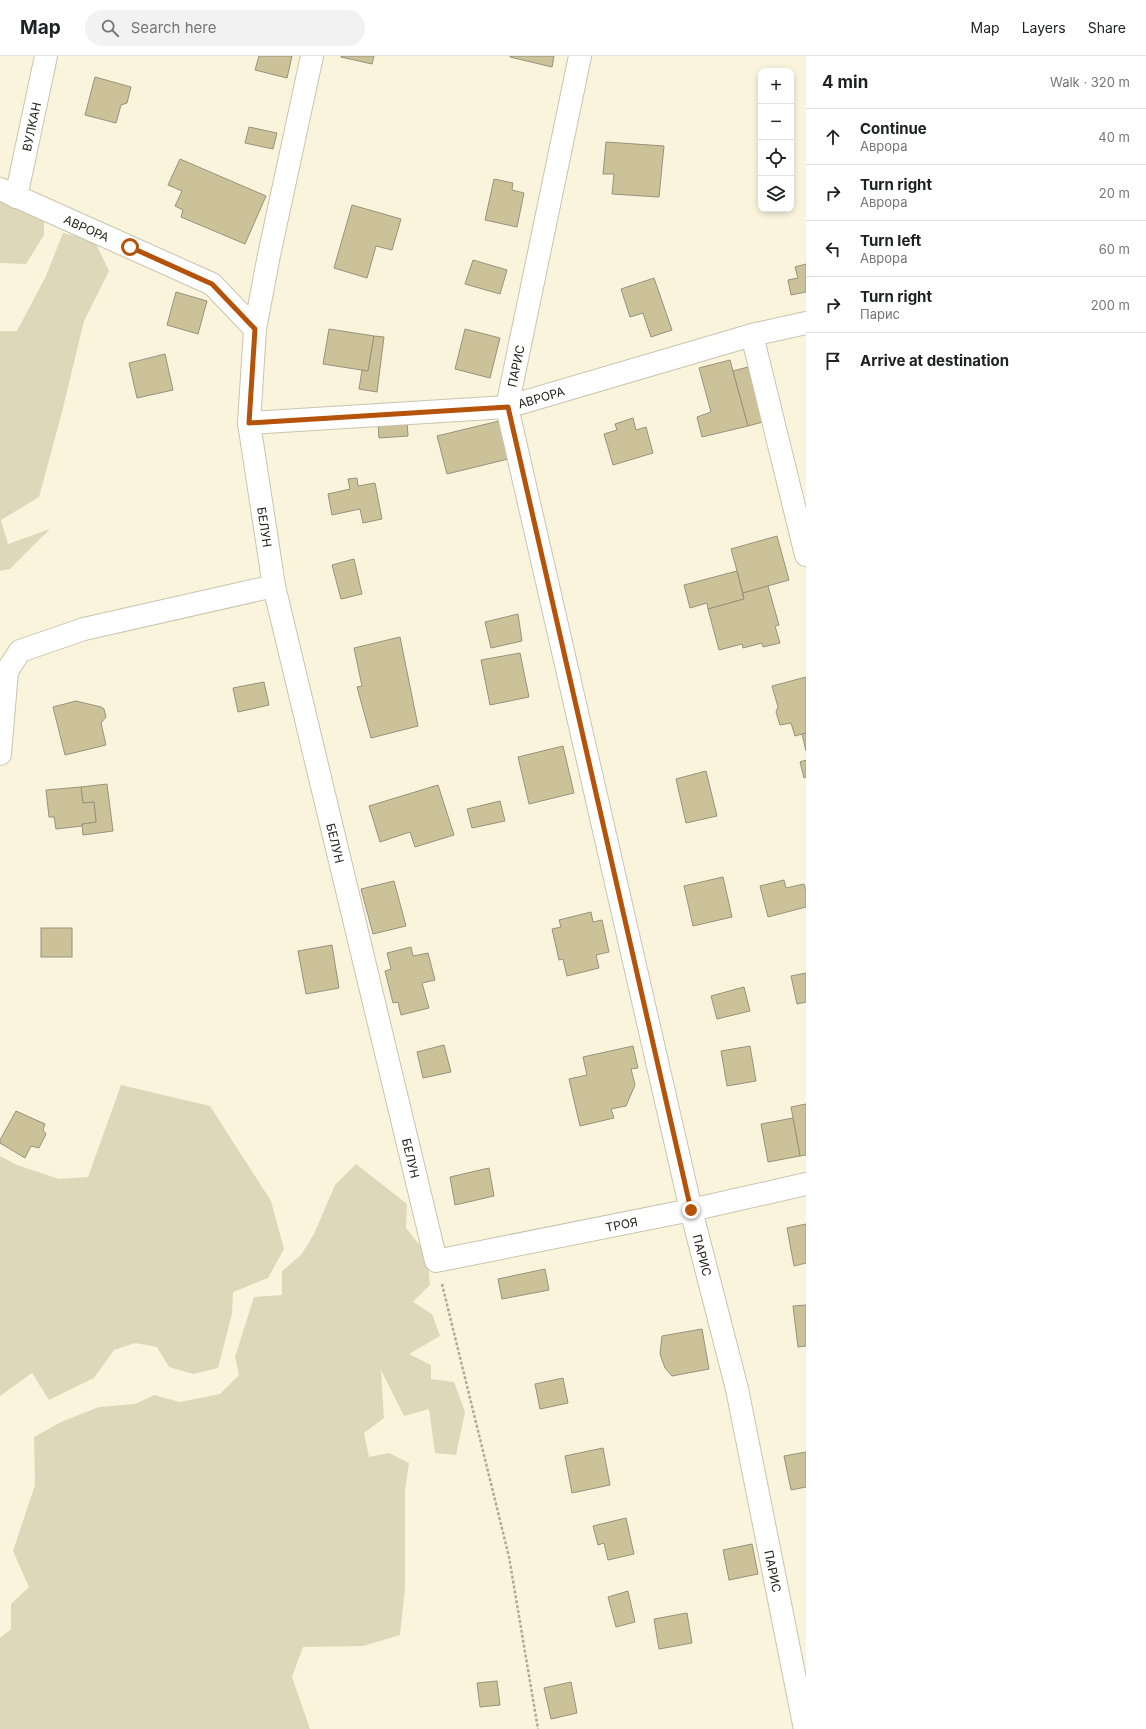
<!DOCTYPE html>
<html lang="en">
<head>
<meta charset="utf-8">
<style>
  body { margin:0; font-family:Inter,sans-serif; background:#f2f2f2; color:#202124 }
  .controls { position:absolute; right:12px; top:12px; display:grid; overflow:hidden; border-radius:8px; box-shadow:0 2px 6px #0003 }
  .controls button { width:36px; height:36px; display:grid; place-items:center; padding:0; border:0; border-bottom:1px solid #e0e0e0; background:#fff; color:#202124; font:20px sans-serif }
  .stop { position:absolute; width:12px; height:12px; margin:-9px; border:3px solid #b45309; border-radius:50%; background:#fff }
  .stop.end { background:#b45309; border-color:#fff; box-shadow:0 1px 4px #0008 }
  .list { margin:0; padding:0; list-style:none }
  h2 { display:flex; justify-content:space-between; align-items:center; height:52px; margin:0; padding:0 16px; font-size:17px }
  h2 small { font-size:13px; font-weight:400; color:#757577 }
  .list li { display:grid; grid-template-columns:26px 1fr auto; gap:12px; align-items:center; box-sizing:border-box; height:56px; padding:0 16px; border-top:1px solid #e0e0e0 }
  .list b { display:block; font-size:15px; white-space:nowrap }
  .list p { margin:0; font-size:13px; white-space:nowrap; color:#757577 }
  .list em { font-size:13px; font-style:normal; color:#757577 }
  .icon { flex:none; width:22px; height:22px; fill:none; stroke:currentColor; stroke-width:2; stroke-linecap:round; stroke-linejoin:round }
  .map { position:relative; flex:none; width:806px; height:1673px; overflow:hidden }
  header { display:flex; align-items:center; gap:24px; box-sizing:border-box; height:56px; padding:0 20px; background:#fff; border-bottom:1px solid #e0e0e0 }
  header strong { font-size:19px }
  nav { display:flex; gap:22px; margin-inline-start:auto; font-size:14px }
  .search { width:280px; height:36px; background:#f2f2f2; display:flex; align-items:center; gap:10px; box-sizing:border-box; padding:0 14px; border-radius:22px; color:#757577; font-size:15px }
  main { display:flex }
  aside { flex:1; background:#fff }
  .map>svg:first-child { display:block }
  .green { fill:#ded7ba }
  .building { fill:#ccc299; stroke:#98927d }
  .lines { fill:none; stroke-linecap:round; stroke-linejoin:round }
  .minor-casing { stroke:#c9c4ae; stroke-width:24 }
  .path { stroke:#afab99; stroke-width:2.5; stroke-dasharray:3 2; stroke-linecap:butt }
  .minor { stroke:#fff; stroke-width:22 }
  .route { stroke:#b45309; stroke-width:5 }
  .labels { text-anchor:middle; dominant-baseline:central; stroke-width:3; stroke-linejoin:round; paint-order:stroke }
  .street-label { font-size:12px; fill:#25231b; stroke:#fff }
</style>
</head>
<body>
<header>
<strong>Map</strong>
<div class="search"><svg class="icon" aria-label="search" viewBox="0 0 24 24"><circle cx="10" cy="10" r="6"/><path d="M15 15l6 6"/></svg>Search here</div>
<nav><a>Map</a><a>Layers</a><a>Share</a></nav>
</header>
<main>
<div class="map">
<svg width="806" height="1673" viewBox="0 0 806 1673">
  <rect width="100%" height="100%" fill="#faf4dd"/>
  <g class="green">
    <path d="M0 141 44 166V179L26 208 0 207Z"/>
    <path d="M63 177 94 184 109 215 84 265 62 356 39 441 1 464 8 488 50 473 10 513 0 515V275H17L46 220Z"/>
    <path d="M121 1029 210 1050 271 1145 284 1193 268 1222 233 1236 232 1258 218 1312 193 1318 169 1311 157 1291 135 1287 114 1294 94 1322 49 1344 32 1317 0 1340V1100L17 1109 59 1123 88 1121Z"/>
    <path d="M356 1108 407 1148 406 1172 427 1198 430 1229 413 1246 432 1258 440 1280 409 1298 431 1309V1323L454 1326 465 1356 456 1399 435 1397 429 1353 404 1360 381 1314 384 1362 364 1377 369 1401 389 1397 409 1407 405 1434V1532L400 1579 363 1590 303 1591 292 1621 310 1673H0V1582L11 1573V1548L29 1531 13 1495 35 1429 34 1381 61 1366 99 1351 135 1348 154 1339 180 1346 220 1338 239 1319 235 1301 254 1241 282 1239V1215L301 1199 314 1178 335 1129Z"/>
  </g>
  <g class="building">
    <path d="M259 0H292L287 22 255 14Z"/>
    <path d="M341 0H374L372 8 341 1Z"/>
    <path d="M510 0H554L552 11 510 1Z"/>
    <path d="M95 21 131 31 127 47 121 49 116 67 85 59Z"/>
    <path d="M249 71 277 77 273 93 245 87Z"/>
    <path d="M606 86 664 90 659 141 612 138 614 118H603Z"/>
    <path d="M180 103 266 140 245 188 181 161 183 154 175 150 182 135 168 129Z"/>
    <path d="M494 123 513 127 512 134 524 137 517 171 485 164Z"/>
    <path d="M352 149 401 163 392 194 376 190 367 222 334 212Z"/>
    <path d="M473 204 507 214 500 238 465 228Z"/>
    <path d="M806 208V236L791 239 788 224 798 222 795 211Z"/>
    <path d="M654 222 672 274 651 281 643 257 630 261 621 233Z"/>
    <path d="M176 236 207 245 198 278 167 269Z"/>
    <path d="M329 273 374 280 368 315 323 308Z"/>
    <path d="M465 273 500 282 490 322 455 313Z"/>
    <path d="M374 280 384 281 377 336 359 333 362 314 368 315Z"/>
    <path d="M165 298 173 334 137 342 129 307Z"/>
    <path d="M730 304 748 370 702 381 697 361 711 356 699 312Z"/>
    <path d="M748 311 763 366 748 370 733 315Z"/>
    <path d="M633 362 636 374 646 371 653 397 613 409 604 378 617 374 615 368Z"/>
    <path d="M407 365 408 380 379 382 378 367Z"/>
    <path d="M499 365 508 403 447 418 437 380Z"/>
    <path d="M357 422 358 430 375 427 382 463 363 467 360 453 332 459 328 438 350 433 348 423Z"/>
    <path d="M777 480 789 524 743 537 731 493Z"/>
    <path d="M354 503 362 538 341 543 332 509Z"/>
    <path d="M737 515 744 543 708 553 707 547 690 552 684 529Z"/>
    <path d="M768 530 779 569 775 570 780 587 763 591 762 587 743 592 742 588 719 594 708 553 744 543 743 537Z"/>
    <path d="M518 558 522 585 491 592 485 566Z"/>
    <path d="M400 581 418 670 371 682 357 631 362 630 354 592Z"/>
    <path d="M520 597 529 641 490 649 481 604Z"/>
    <path d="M806 621V677L795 680 791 667 780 669 776 656 778 651 772 630Z"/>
    <path d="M264 626 269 649 238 656 233 632Z"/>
    <path d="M76 645 101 651 104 653 106 661 101 667 106 689 65 699 53 651Z"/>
    <path d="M806 677V695L802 678Z"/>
    <path d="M563 690 574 737 529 748 518 701Z"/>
    <path d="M806 704V721L804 722 800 706Z"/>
    <path d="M706 715 717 760 686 767 676 723Z"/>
    <path d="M107 728 113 775 83 779 82 768 96 766 94 746 83 747 81 731Z"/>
    <path d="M438 729 454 779 415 791 410 776 380 786 369 750Z"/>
    <path d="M81 731 83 747 94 746 96 766 82 768V770L56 773 54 761H49L46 734Z"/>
    <path d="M500 745 505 765 472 772 467 753Z"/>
    <path d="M723 821 732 861 693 870 684 830Z"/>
    <path d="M784 824 786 832 804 828 806 835V851L768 861 760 830Z"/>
    <path d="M394 825 406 870 373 878 361 833Z"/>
    <path d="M591 856 593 866 602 864 609 896 596 899 599 912 567 920 563 903 559 904 552 873 561 871 559 864Z"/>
    <rect x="41" y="872" width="31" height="29"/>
    <path d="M332 889 339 932 306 938 298 895Z"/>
    <path d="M411 891 413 900 428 897 435 924 422 927 429 952 401 959 398 946 393 947 385 915 391 913 387 897Z"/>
    <path d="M806 917V946L797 948 791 920Z"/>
    <path d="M744 931 750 955 717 963 711 940Z"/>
    <path d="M444 989 451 1016 423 1022 417 996Z"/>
    <path d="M633 990 638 1012 631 1013 635 1029 626 1050 611 1053 614 1062 580 1070 569 1023 587 1019 583 1001Z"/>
    <path d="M750 990 756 1025 727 1030 721 995Z"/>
    <path d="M806 1048V1099L800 1100 791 1051Z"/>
    <path d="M16 1055 45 1068 43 1074 46 1078 39 1092 31 1090 25 1102 0 1087V1084Z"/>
    <path d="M793 1062 800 1100 768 1106 761 1068Z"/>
    <path d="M489 1112 494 1140 455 1149 450 1121Z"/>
    <path d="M806 1168V1207L794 1210 787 1172Z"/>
    <path d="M545 1213 549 1234 502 1243 498 1223Z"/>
    <path d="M806 1249V1290L798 1291 793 1250Z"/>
    <path d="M702 1273 709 1313 672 1320 665 1312 660 1298 662 1280Z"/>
    <path d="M563 1322 568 1347 540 1353 535 1328Z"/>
    <path d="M603 1392 610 1429 572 1437 565 1400Z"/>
    <path d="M806 1396V1431L791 1434 784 1400Z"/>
    <path d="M626 1462 634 1498 608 1504 604 1487 598 1489 593 1470Z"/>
    <path d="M752 1488 758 1518 729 1524 723 1494Z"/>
    <path d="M628 1535 635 1566 616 1571 608 1541Z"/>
    <path d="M687 1557 692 1587 659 1593 654 1563Z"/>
    <path d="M497 1625 500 1649 480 1651 477 1627Z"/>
    <path d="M571 1626 577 1657 551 1663 544 1632Z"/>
  </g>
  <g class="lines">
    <g class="minor-casing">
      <g id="minor">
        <path id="s1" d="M580 0 507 351 691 1154 737 1333 805 1673"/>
        <path id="s2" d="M0 133 212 228 255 273 249 367 274 530 436 1205 691 1154 806 1128"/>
        <path id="s3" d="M16 141 46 0"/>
        <path d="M255 273 269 199 312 0"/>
        <path d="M752 279 806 499"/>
        <path id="s4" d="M249 367 507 351 752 279 806 267"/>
        <path d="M0 698 7 615 20 595 84 573 274 530"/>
      </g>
    </g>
    <path class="path" d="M442 1228 509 1501 538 1673"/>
    <use href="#minor" class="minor"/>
  </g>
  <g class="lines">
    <path class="route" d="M130 191 212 228 255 273 249 367 508 351 691 1154"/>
  </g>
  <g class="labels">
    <g class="street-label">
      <text stroke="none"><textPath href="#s3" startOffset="72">ВУЛКАН</textPath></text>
      <text stroke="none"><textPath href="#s2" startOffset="95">АВРОРА</textPath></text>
      <text transform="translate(516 310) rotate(-78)">ПАРИС</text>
      <text stroke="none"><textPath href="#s4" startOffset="294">АВРОРА</textPath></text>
      <text stroke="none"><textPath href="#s2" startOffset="494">БЕЛУН</textPath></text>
      <text stroke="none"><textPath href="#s2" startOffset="818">БЕЛУН</textPath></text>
      <text stroke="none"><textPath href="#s2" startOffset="1142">БЕЛУН</textPath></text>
      <text stroke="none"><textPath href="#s2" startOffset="1437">ТРОЯ</textPath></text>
      <text stroke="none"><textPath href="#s1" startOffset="1229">ПАРИС</textPath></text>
      <text stroke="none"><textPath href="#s1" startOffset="1553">ПАРИС</textPath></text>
    </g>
  </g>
</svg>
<div class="controls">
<button>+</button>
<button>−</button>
<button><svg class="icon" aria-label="locate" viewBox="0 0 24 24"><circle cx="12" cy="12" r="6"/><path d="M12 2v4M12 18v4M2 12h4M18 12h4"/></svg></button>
<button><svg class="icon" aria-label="layers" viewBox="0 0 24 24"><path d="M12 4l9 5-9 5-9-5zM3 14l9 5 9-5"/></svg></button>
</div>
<div class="stop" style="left:130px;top:191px"></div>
<div class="stop end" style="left:691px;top:1154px"></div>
</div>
<aside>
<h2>4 min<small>Walk · 320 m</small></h2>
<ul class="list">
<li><svg class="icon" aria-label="ahead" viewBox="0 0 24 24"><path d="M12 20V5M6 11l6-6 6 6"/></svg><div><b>Continue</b><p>Аврора</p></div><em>40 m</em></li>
<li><svg class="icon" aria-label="right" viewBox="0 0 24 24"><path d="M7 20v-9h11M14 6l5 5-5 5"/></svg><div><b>Turn right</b><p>Аврора</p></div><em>20 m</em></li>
<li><svg class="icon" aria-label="left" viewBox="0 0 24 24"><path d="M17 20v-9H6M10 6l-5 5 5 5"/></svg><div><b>Turn left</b><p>Аврора</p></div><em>60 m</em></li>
<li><svg class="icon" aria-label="right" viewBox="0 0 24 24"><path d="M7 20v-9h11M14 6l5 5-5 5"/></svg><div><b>Turn right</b><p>Парис</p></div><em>200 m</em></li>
<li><svg class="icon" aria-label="arrive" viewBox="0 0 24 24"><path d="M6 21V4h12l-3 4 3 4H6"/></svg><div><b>Arrive at destination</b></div></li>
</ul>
</aside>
</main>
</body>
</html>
